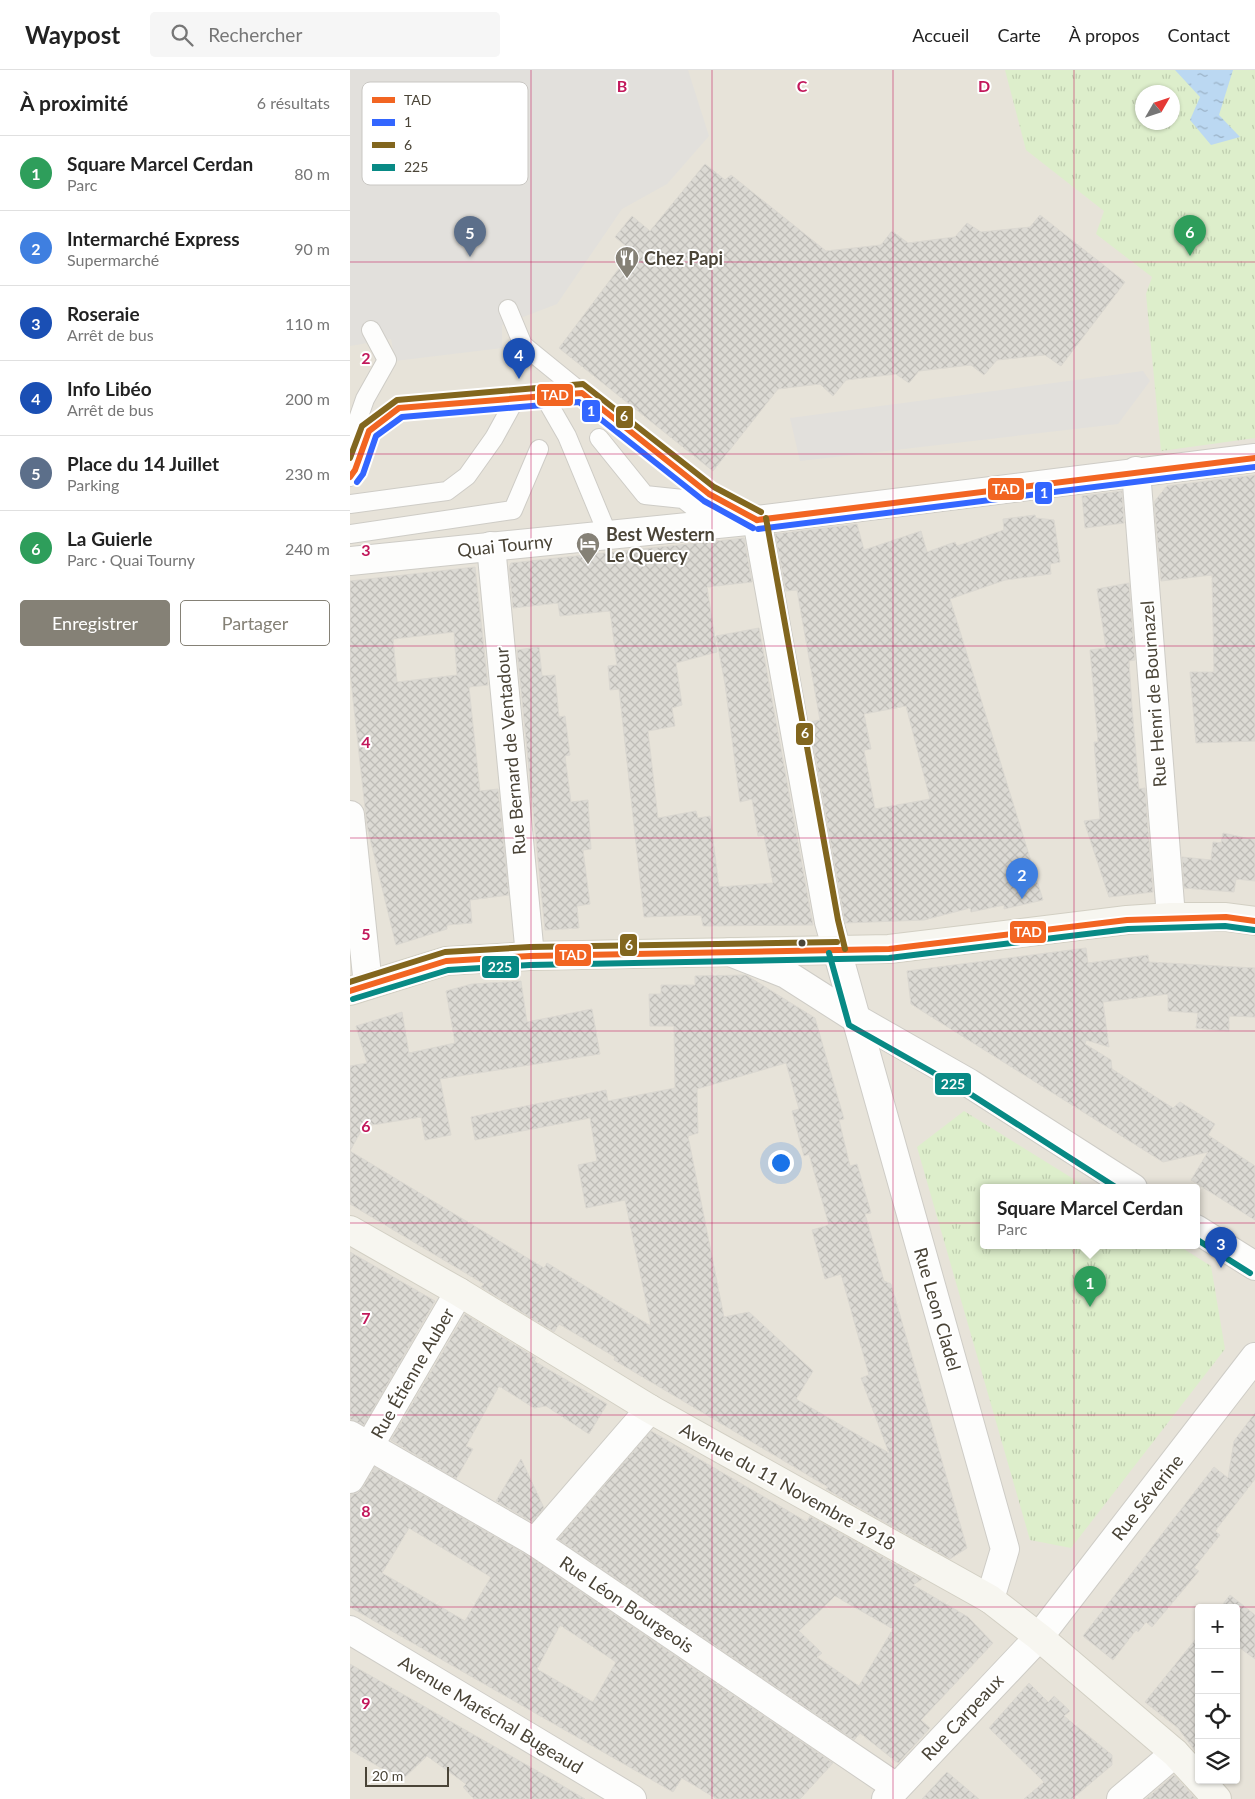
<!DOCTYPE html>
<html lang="fr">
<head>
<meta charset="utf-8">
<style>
  body { margin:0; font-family:Lato,sans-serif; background:#f6f6f6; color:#222 }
  .controls { position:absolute; right:15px; bottom:15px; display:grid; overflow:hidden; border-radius:5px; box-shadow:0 1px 4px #0004 }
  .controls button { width:45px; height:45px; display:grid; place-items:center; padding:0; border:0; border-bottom:1px solid #e0e0e0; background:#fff; color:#222; font:25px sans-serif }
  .compass { position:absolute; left:785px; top:15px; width:45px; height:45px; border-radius:50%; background:#fff; box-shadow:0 1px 4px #0004; rotate:51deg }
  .scale { position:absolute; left:15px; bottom:12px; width:84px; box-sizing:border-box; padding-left:5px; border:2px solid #4a4437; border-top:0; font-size:14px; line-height:18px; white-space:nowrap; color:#4a4437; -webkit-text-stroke:4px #fff; paint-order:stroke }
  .you { position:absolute; left:430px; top:1092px; width:18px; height:18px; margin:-12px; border:4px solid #fff; border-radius:50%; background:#1a73e8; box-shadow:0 0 0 8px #1a73e833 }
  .badge { display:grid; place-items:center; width:32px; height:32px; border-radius:50%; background:#858176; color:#fff; font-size:16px; font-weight:700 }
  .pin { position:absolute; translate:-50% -41px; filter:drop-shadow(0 1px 2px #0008) }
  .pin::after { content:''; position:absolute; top:26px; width:18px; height:15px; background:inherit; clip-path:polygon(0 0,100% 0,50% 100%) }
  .popup { position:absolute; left:630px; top:1114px; width:220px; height:65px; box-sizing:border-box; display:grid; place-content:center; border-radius:5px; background:#fff; filter:drop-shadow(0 1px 4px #0005); font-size:16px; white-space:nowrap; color:#767676 }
  .popup b { font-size:19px; color:#222 }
  .popup::after { content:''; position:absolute; left:50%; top:100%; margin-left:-10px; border:10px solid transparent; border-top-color:#fff }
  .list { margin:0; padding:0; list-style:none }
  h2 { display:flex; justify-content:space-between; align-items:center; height:65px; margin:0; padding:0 20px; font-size:21px }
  h2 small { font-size:16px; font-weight:400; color:#767676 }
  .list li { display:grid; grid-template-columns:32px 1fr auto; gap:15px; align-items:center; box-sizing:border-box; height:75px; padding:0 20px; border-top:1px solid #e0e0e0 }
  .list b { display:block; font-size:19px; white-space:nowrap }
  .list p { margin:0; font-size:16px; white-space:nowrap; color:#767676 }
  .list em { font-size:16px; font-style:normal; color:#767676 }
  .actions { display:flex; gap:10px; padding:15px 20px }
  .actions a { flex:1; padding:11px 0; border:1px solid #858176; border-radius:5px; text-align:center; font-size:18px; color:#858176 }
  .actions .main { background:#858176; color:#fff }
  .icon { flex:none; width:28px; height:28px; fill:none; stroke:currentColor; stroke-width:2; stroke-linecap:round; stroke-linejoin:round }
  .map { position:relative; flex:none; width:905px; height:1729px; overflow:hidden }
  header { display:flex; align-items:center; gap:30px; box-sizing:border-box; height:70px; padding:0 25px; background:#fff; border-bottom:1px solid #e0e0e0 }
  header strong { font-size:24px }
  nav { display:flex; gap:28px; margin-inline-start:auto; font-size:18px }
  .search { width:350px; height:45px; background:#f6f6f6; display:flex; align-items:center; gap:12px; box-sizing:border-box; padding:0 18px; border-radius:5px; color:#767676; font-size:19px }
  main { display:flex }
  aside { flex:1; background:#fff }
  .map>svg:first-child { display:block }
  .residential { fill:#e7e3d9; fill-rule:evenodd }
  .grass { fill:url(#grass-tufts); fill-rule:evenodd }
  .parking { fill:#e2e0dc }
  .water { fill:url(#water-ripples) }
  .building { fill:url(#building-cross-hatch); stroke:#dbd8d1; fill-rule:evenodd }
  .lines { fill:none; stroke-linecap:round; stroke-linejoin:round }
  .lane-casing { stroke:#ceccc6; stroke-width:20 }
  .street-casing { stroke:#ceccc6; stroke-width:30 }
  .secondary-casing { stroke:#d2cfc3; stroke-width:30 }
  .lane { stroke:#fdfdfc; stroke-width:18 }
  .street { stroke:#fdfdfc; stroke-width:28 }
  .secondary { stroke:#f7f6f0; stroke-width:28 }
  .bus-1-casing { stroke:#fff; stroke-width:10 }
  .bus-2-casing { stroke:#fff; stroke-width:10 }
  .bus-3-casing { stroke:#fff; stroke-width:10 }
  .bus-4-casing { stroke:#fff; stroke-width:10 }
  .bus-1 { stroke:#f26522; stroke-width:6 }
  .bus-2 { stroke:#36f; stroke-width:6 }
  .bus-3 { stroke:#82661e; stroke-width:6 }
  .bus-4 { stroke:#088a85; stroke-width:6 }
  .grid { fill:none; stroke:#c2185b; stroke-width:1; stroke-opacity:0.55 }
  .bus-dot { fill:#4a4437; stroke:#fff; stroke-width:2 }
  .labels { text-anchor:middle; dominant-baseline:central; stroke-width:4; stroke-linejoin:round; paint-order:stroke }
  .poi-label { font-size:18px; font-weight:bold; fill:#4a4437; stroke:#fff; text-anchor:start }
  .street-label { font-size:18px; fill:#4a4437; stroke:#fff }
  .key { fill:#fff; stroke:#c9c7c3; stroke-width:1 }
  .key-label { font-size:14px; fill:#4a4437 }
  .grid-label { font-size:16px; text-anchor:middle; font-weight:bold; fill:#c2185b; stroke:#fff; stroke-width:4; stroke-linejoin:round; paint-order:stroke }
  .line-badge { stroke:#fff; stroke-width:2 }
  .badge-label { font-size:14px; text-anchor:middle; font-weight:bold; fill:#fff }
</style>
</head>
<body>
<header>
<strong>Waypost</strong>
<div class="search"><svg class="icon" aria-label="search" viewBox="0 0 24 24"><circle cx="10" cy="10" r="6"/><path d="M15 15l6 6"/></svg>Rechercher</div>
<nav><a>Accueil</a><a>Carte</a><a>À propos</a><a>Contact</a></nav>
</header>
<main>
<aside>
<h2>À proximité<small>6 résultats</small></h2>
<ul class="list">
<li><span class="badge" style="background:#2e9e5b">1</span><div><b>Square Marcel Cerdan</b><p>Parc</p></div><em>80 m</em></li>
<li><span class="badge" style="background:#3f7fe0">2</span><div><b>Intermarché Express</b><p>Supermarché</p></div><em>90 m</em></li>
<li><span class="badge" style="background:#1a4fb4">3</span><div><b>Roseraie</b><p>Arrêt de bus</p></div><em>110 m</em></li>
<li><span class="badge" style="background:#1a4fb4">4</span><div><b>Info Libéo</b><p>Arrêt de bus</p></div><em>200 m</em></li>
<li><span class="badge" style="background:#5c6f8a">5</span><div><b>Place du 14 Juillet</b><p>Parking</p></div><em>230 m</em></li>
<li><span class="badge" style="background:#2e9e5b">6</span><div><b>La Guierle</b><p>Parc · Quai Tourny</p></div><em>240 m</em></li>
</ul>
<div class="actions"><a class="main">Enregistrer</a><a>Partager</a></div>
</aside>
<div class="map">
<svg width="905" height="1729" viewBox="0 0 905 1729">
  <defs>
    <pattern id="grass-tufts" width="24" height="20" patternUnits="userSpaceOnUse" patternTransform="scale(1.25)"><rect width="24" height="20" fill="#ddeecb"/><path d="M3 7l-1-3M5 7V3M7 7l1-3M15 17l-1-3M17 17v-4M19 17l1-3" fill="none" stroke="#bfcdaf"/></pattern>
    <pattern id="water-ripples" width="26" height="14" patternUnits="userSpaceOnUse" patternTransform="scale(1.25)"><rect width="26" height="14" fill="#bbd8f2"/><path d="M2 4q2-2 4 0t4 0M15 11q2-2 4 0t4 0" fill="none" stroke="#9ab1c5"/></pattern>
    <pattern id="building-cross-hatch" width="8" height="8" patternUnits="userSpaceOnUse" patternTransform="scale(1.25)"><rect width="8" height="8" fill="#dcdad4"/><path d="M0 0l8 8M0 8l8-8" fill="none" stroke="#bebcb7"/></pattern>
  </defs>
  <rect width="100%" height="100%" fill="#f2f1ec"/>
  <path class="residential" d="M0 0H905V1729H0ZM792 22H822V52H792ZM634 1118H846V1176H634ZM849 1538H886V1710H849Z"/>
  <g class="grass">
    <path d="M655 0H905V368L811 381 796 224 802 207 746 164 754 141 676 80ZM792 22H822V52H792Z"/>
    <path d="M614 1041 738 1118H634V1176H829L861 1196 875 1279 721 1478 680 1470 567 1077Z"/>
  </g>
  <g class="parking">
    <path d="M0 0H338L359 66 317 114 272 139 207 234 152 255V278L45 291 41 269 0 276Z"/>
    <path d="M793 301 800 311 768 354 450 391 440 348Z"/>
  </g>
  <path class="water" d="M825 0H883L869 45 890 67 861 75 840 50 850 27Z"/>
  <g class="building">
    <path d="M355 94 375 110 381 105 476 181 531 175 542 161 558 173 605 167 617 153 631 162 680 157 690 145 775 212 711 296 695 285 647 290 634 305 621 295 569 301 559 313 546 304 496 310 483 326 470 314 428 319 363 401 209 278 282 181 265 167 282 146 300 161Z"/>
    <path d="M905 405V671L846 673 840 602H864L862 505 811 511 804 432 817 416Z"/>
    <path d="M772 421 774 453 735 458 732 426Z"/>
    <path d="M685 445 686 448 704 450 710 492 700 494 701 504 655 510 600 529 693 830 654 839V835L621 842 620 838 574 850 495 853 459 652 470 650 459 588 447 520 436 521 425 464 507 454 514 480 571 461 577 482 605 472 607 476 654 460 653 449ZM556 636 580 729 525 739 514 680 521 679 514 644Z"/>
    <path d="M394 468 402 512 357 517 367 582 326 593 332 635 322 638 325 656 298 661 308 748 346 741 348 748 360 746 369 817 423 813 414 765 408 766 402 729 390 732 375 614 366 566 409 558 463 855 353 856 351 845 294 847 269 619 260 620 258 596 267 595 260 541 210 546 208 533 163 538 159 497 161 493Z"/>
    <path d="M125 497 138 615 119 617 130 721 148 719 159 825 120 830 122 853 97 855V859L46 875 17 756 0 602V511ZM104 562 107 605 47 612 43 569Z"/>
    <path d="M779 513 785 590 779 591 782 637 789 719 795 718 803 822 759 827 734 751 750 749 744 672H748L740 580 756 578 747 519Z"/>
    <path d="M189 577 192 606 205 605 209 647 215 646 220 685 215 686 221 732 238 730 241 779 233 780 240 834 227 836 229 858 195 860 167 580Z"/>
    <path d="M873 763 905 770V811L886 809 884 822 834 818 832 787 861 790 863 772 871 773Z"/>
    <path d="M736 878 738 893 798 885 799 892 905 898V947L879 946V961L846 958 848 943 818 941V924L753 932 759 977 736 970 735 974 761 990 762 999 823 1038 830 1032 865 1054 858 1065 905 1096V1150L841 1110 858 1082 813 1092 561 934 557 901Z"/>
    <path d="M396 905 465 948 494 1049 489 1050 500 1096 507 1094 521 1143 515 1144 534 1211 541 1214 617 1478 600 1489 476 1419 478 1417 264 1290 265 1287 209 1254 204 1262 131 1217 134 1214 0 1134V996L17 993 6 956 52 942 59 983 105 973 96 921 122 914 171 911 177 952 242 939 250 984 90 1009 101 1065 75 1070 71 1047 22 1055 16 1052 0 1081 194 1198 197 1193 301 1256 275 1130 236 1138 228 1095 247 1091 240 1048 125 1070 121 1047 256 1020 258 1031 325 1018 324 956H300L299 924H311V915H345V906ZM436 993 449 1039 442 1041 454 1086 459 1084 479 1155 462 1160 475 1209 491 1204 519 1305 511 1308 539 1383 446 1329 463 1301 399 1242 374 1247 338 1066 348 1063 347 1019Z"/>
    <path d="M0 1182 85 1231 14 1355 0 1349Z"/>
    <path d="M115 1244 186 1288 184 1291 257 1334 239 1364 196 1336 184 1338 149 1316 116 1376 123 1379 106 1409 41 1370Z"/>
    <path d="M905 1343V1409L865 1461 870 1465 844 1498 849 1501 802 1557 796 1552 788 1562 786 1560 763 1590 733 1566 864 1397 878 1408 884 1371Z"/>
    <path d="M301 1361 457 1452 460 1446 572 1509 563 1515 618 1547 643 1573 571 1650 580 1658 548 1693 510 1663 504 1670 208 1469ZM485 1526 543 1559 509 1616 467 1587 472 1583 449 1561Z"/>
    <path d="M171 1389 194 1438 182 1452 146 1431Z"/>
    <path d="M25 1397 177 1485 483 1693 450 1729H367L332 1708 323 1722 0 1537V1425L7 1423 13 1417ZM59 1458 141 1507 115 1551 32 1503ZM210 1555 266 1592 243 1632 187 1599Z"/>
    <path d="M880 1525 905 1545V1589L886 1575V1538H870Z"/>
    <path d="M849 1565V1686L828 1658 795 1632Z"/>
    <path d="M0 1594 196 1706 235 1729H124L113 1717 116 1714 77 1686 52 1710 0 1680Z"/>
    <path d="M679 1613 698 1632 704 1626 720 1641 714 1646 762 1685V1695L722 1729H674L694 1712 639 1658Z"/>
    <path d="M597 1702 629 1729H572Z"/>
    <path d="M824 1705 846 1729H796Z"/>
  </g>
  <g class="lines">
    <g class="lane-casing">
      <g id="lane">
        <path d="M158 239 173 275 232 323"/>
        <path d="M194 326 217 366 258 465"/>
        <path d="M249 368 295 425 333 429 365 454"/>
        <path d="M0 372 15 329 37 290 21 260"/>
        <path d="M0 407 5 400 19 361 49 338 232 323 359 424 406 450"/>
        <path d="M0 434 97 421 117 406 144 368 166 328"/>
        <path d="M0 464 163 440 189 379"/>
      </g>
    </g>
    <g class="street-casing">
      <g id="street">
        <path d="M786 401 821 847"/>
        <path d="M407 450 479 852 655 1479 640 1529"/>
        <path d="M141 476 180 886"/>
        <path d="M0 491 407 450 905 388"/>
        <path d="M0 745 18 915"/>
        <path d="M380 882 436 904 505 948 619 1013 783 1118"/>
        <path d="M846 1159 905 1196"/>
        <path d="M0 1365 185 1472 546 1717"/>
        <path d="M0 1409 109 1222"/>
        <path d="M185 1472 300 1339"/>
        <path d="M0 1560 282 1729"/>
        <path d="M536 1729 689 1567 905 1287"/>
        <path d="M771 1729 825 1683"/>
      </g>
    </g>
    <g class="secondary-casing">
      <g id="secondary">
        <path d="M0 921 96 891 180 886 539 879 777 850 821 847H876L905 851"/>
        <path d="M0 1160 109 1222 300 1339 640 1529 689 1567 825 1683 849 1709"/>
        <path d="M850 1710 867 1729"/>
      </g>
    </g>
    <use href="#lane" class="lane"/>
    <use href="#street" class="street"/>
    <use href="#secondary" class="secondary"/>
    <g class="bus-1-casing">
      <g id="bus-1">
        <path d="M0 407 5 400 19 361 49 338 232 323 359 424 407 450"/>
        <path d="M407 450 905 388"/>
        <path d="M0 921 96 891 180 886 539 879 777 850 876 847 905 851"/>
      </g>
    </g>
    <g class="bus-2-casing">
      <g id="bus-2">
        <path d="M7 412 13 404 26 366 52 347 229 332 354 431 403 458"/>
        <path d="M408 459 905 397"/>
      </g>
    </g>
    <g class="bus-3-casing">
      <g id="bus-3">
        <path d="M0 388 12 356 47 330 233 314 364 417 411 442"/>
        <path d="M416 448 488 850 495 879"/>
        <path d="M0 912 95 882 180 877 487 872"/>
      </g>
    </g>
    <g class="bus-4-casing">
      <g id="bus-4">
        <path d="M479 883 499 955 614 1020 767 1118"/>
        <path d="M3 929 98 900 180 895 539 888 778 859 875 856 904 860"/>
        <path d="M846 1169 900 1203"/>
      </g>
    </g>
    <use href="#bus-1" class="bus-1"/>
    <use href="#bus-2" class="bus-2"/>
    <use href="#bus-3" class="bus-3"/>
    <use href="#bus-4" class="bus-4"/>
  </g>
  <path class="grid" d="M181 0V1729M362 0V1729M543 0V1729M724 0V1729M0 192H905M0 384H905M0 576H905M0 768H905M0 961H905M0 1153H905M0 1345H905M0 1537H905"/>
  <defs>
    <g id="restaurant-pin" transform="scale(1.25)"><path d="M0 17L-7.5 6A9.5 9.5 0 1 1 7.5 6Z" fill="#858176" stroke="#fff"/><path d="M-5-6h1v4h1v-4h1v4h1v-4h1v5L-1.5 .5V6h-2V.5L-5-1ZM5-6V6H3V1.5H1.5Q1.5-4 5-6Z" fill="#fff"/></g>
    <g id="hotel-pin" transform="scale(1.25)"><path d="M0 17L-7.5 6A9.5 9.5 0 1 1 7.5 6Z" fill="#858176" stroke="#fff"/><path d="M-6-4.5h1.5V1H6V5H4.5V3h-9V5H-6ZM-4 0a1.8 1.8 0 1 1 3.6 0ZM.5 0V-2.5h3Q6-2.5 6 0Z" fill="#fff"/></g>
  </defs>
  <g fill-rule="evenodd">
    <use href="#restaurant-pin" x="277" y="188"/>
    <use href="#hotel-pin" x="238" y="474"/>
  </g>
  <circle class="bus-dot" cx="452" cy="873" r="4.5"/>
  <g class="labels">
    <g class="poi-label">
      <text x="294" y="188">Chez Papi</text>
      <text x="256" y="464">Best Western<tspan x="256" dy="21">Le Quercy</tspan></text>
    </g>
    <g class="street-label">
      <text transform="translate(155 475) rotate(-6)">Quai Tourny</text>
      <text transform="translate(803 624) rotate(-94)">Rue Henri de Bournazel</text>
      <text transform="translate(160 681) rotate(-95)">Rue Bernard de Ventadour</text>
      <text transform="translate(588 1239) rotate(74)">Rue Leon Cladel</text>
      <text transform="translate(62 1303) rotate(-60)">Rue Étienne Auber</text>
      <text transform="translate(438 1416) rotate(29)">Avenue du 11 Novembre 1918</text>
      <text transform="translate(797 1427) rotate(-52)">Rue Séverine</text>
      <text transform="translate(277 1534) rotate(34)">Rue Léon Bourgeois</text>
      <text transform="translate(141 1644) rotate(31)">Avenue Maréchal Bugeaud</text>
      <text transform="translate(612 1647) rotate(-47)">Rue Carpeaux</text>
    </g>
  </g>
  <rect x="12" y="12" width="166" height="103" rx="8" class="key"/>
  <rect x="22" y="27" width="23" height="6" fill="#f26522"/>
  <rect x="22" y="49" width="23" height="7" fill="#36f"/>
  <rect x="22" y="72" width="23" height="6" fill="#82661e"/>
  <rect x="22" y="94" width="23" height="7" fill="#088a85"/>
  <g class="key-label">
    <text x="54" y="35">TAD</text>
    <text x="54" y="57">1</text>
    <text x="54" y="80">6</text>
    <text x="54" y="102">225</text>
  </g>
  <g class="grid-label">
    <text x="272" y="22">B</text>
    <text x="452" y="22">C</text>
    <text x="634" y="22">D</text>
    <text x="16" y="294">2</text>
    <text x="16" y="486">3</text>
    <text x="16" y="678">4</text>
    <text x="16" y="870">5</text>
    <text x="16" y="1062">6</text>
    <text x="16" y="1254">7</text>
    <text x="16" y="1447">8</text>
    <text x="16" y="1639">9</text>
  </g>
  <g class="line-badge">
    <rect x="186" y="313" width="38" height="24" rx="5" fill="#f26522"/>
    <rect x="231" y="329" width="20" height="24" rx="5" fill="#36f"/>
    <rect x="265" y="335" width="19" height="24" rx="5" fill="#82661e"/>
    <rect x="637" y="407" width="38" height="24" rx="5" fill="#f26522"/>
    <rect x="684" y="411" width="19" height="24" rx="5" fill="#36f"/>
    <rect x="445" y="652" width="19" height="24" rx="5" fill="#82661e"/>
    <rect x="659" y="850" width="38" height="24" rx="5" fill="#f26522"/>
    <rect x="269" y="863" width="19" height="24" rx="5" fill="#82661e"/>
    <rect x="204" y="873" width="38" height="24" rx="5" fill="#f26522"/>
    <rect x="131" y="885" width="39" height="24" rx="5" fill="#088a85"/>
    <rect x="584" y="1002" width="38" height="24" rx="5" fill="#088a85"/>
  </g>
  <g class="badge-label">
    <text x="205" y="330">TAD</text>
    <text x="241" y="346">1</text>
    <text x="274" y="351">6</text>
    <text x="656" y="424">TAD</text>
    <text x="694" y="428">1</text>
    <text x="455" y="668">6</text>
    <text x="678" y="867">TAD</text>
    <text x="279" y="880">6</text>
    <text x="223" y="890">TAD</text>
    <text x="150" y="902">225</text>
    <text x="603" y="1019">225</text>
  </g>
</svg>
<div class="controls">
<button>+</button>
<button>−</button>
<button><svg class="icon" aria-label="locate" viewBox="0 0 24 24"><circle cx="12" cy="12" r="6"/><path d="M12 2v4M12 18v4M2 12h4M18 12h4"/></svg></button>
<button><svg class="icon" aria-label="layers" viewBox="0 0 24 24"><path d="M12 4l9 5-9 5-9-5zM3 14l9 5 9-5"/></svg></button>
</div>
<svg class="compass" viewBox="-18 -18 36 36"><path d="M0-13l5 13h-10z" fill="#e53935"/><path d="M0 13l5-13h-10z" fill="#767676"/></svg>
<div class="scale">20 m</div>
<div class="you"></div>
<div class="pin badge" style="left:740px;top:1237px;background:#2e9e5b">1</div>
<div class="popup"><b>Square Marcel Cerdan</b>Parc</div>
<div class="pin badge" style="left:672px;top:829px;background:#3f7fe0">2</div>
<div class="pin badge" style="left:871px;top:1198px;background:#1a4fb4">3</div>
<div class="pin badge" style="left:169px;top:309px;background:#1a4fb4">4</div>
<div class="pin badge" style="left:120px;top:187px;background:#5c6f8a">5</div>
<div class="pin badge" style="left:840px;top:186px;background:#2e9e5b">6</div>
</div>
</main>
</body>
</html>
